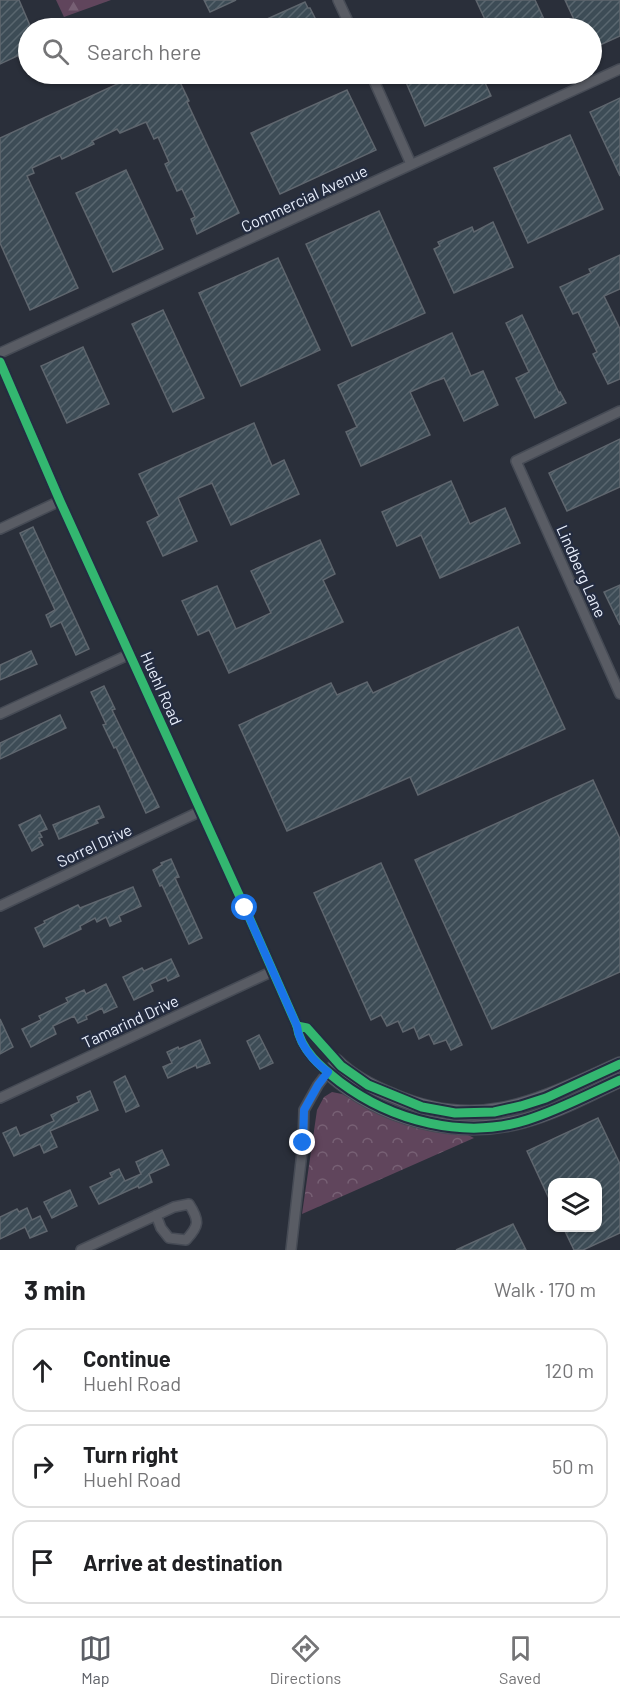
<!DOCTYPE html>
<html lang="en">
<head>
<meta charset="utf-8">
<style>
  body { margin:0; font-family:Barlow,sans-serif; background:#f6f6f6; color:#202124 }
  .controls { position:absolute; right:18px; bottom:18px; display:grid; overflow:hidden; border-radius:12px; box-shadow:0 2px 4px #0004 }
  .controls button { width:54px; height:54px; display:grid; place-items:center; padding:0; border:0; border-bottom:2px solid #e0e0e0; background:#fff; color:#202124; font:30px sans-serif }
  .stop { position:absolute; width:18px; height:18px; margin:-14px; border:4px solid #1a73e8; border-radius:50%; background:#fff }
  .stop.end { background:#1a73e8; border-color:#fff; box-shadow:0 2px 6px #0008 }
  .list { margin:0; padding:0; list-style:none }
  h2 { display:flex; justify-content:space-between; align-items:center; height:78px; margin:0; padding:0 24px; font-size:26px }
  h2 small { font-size:20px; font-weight:400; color:#757577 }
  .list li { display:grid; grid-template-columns:39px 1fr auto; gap:18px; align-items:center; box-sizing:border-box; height:84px; margin:0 12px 12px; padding:0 12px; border:2px solid #e0e0e0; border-radius:18px }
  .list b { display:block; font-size:22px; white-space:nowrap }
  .list p { margin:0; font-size:20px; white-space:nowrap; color:#757577 }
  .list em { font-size:20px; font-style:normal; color:#757577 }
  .icon { flex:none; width:33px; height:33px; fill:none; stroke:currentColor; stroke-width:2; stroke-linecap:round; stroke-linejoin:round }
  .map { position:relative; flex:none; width:620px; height:1250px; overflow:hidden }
  .search { position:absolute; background:#fff; box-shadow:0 2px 4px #0004; left:18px; right:18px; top:18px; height:66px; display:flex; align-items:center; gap:15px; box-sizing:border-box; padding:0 21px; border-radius:33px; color:#757577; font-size:22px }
  .sheet { height:366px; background:#fff }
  nav { display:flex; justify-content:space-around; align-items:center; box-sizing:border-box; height:84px; border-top:2px solid #e0e0e0; background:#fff; font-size:16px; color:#757577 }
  nav a { display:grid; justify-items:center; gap:3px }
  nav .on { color:#5c5f66 }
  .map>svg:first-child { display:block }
  .forest { fill:url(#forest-firs) }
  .park { fill:url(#park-crowns) }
  .building { fill:url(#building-hatch); stroke:#5f666e; stroke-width:1.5 }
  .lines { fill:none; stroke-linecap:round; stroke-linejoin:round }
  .street-casing { stroke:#464b55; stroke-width:12 }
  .secondary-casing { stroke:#464b55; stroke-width:16 }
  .street { stroke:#595c64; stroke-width:9 }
  .secondary { stroke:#60626d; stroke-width:14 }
  .cycleway-casing { stroke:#242c40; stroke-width:13 }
  .cycleway { stroke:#33b770; stroke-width:9 }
  .route { stroke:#1a73e8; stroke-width:8 }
  .labels { text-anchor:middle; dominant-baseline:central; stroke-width:4.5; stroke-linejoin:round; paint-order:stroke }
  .street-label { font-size:16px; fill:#e8eefb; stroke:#242c40 }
</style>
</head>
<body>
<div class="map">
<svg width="620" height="1250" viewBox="0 0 620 1250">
  <defs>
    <pattern id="forest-firs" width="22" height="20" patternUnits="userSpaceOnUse" patternTransform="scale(1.5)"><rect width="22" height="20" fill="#60455c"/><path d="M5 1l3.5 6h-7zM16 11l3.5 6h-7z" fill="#776074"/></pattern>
    <pattern id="park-crowns" width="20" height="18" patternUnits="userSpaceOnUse" patternTransform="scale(1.5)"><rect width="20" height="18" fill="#60455c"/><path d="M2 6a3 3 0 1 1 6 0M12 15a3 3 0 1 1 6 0" fill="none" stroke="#776074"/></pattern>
    <pattern id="building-hatch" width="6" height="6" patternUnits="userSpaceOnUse" patternTransform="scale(1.5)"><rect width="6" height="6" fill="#3d4c56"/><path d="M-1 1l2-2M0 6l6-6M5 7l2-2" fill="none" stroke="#59666f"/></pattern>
  </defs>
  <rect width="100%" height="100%" fill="#2a2f3a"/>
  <path class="forest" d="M56 0H111L64 17Z"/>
  <path class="park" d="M332 1092 342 1094 375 1111 421 1129 462 1132 474 1138 302 1214 317 1110 324 1097Z"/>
  <g class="building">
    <path d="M0 0H19L31 28H28V51L0 64Z"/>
    <path d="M204 0H236L210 12Z"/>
    <path d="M476 0H535L548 28H489Z"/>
    <path d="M565 0H620V36L591 49V28H578Z"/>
    <path d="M305 2 308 8H310L320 28H247Z"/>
    <path d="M139 74H176L189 101 187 102 239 213 197 234 191 219 195 217 182 189 177 191 165 164 169 162 158 137 154 139 146 122 120 133 117 129 92 141 94 144 62 159 60 155 32 168 34 173 27 176 78 288 30 310 0 243V138Z"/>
    <path d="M420 74H481L491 96 425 126 405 80Z"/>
    <path d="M347 90 376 150 280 194 251 133Z"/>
    <path d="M620 98V176L590 112Z"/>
    <path d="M570 135 603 209 528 243 494 168Z"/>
    <path d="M126 170 163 249 113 272 76 193Z"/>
    <path d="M379 211 425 313 352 346 306 244Z"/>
    <path d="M493 222 513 267 454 293 434 249 440 246 438 242 472 227 474 232Z"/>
    <path d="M620 255V289L604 296 620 329V379L608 384 593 354 597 352 578 312 573 314 560 287 591 273 589 269Z"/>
    <path d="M278 258 320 350 241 386 199 293Z"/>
    <path d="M163 310 204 398 173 412 132 324Z"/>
    <path d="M522 315 559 393 560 392 566 403 535 418 516 378 529 372 506 323Z"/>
    <path d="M452 333 471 376 483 371 498 405 464 421 444 378 433 382 410 392 430 435 361 466 346 432 357 427 338 385Z"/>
    <path d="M83 347 109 404 67 423 41 366Z"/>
    <path d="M254 423 272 466 284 460 299 494 231 525 212 483 200 488 178 498 197 541 163 556 147 522 159 516 139 474Z"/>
    <path d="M620 439V487L567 511 549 473Z"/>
    <path d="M451 481 470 524 505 508 520 543 440 578 421 535 397 546 382 512Z"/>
    <path d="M33 527 89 649 76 655 61 622 51 627 46 615 55 610 20 533Z"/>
    <path d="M320 540 335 574 323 580 343 622 229 673 209 630 198 635 182 601 217 586 236 629 271 613 251 571Z"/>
    <path d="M620 585V625L604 592Z"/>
    <path d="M518 627 565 729 418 795 410 777 287 831 239 725 331 683 337 695 367 682 373 693Z"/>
    <path d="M31 651 37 664 0 680V665Z"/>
    <path d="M104 686 115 709 112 710 159 807 146 813 116 747 114 748 103 725 106 724 91 692Z"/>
    <path d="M60 715 66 728 0 759V743Z"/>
    <path d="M593 780 620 839V972L492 1029 415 860Z"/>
    <path d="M99 806 104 817 96 820 98 823 59 839 53 825Z"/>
    <path d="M40 815 47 829 39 832 42 837 39 838 43 845 32 851 19 825Z"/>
    <path d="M171 859 179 877 175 878 202 938 189 944 162 885 160 886 153 870 162 865 161 863Z"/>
    <path d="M381 863 462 1045 451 1050 446 1040 434 1044 429 1034 419 1039 414 1027 403 1032 398 1021 387 1026 381 1015 371 1020 314 893Z"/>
    <path d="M133 887 141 906 119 916 121 921 110 926 106 917 97 922 95 918 80 926 81 929 44 947 35 928 45 923 44 921 78 905 80 908Z"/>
    <path d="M171 959 179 976 168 981 166 977 150 984 153 991 134 1000 123 977 142 968 144 971Z"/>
    <path d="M106 984 117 1007 104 1013 102 1008 86 1016 87 1019 78 1023 74 1016 53 1026 56 1034 31 1047 22 1029 41 1020 39 1016 68 1002 66 998 84 990 86 994Z"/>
    <path d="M0 1019 13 1047 0 1054Z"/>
    <path d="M259 1035 273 1063 260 1069 247 1041Z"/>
    <path d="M200 1040 210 1063 197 1068 196 1065 168 1078 163 1067 172 1063 167 1052 178 1047 179 1049Z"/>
    <path d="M125 1076 139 1106 126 1112 114 1082Z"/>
    <path d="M90 1091 98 1110 50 1131 57 1147 44 1153 40 1144 14 1156 3 1133 16 1127 20 1136 54 1121 51 1115 79 1102 77 1097Z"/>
    <path d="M598 1118 620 1164V1233L583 1250H574L563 1227H597V1182H552V1205L527 1151Z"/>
    <path d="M162 1150 169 1165 149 1174 152 1182 139 1188 138 1186 99 1204 90 1187 112 1177 110 1173 119 1169 125 1181 141 1174 136 1162Z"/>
    <path d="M70 1190 77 1206 52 1218 44 1202Z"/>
    <path d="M27 1208 32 1220 40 1216 47 1231 30 1238 25 1227 0 1239V1217L17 1209 19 1212Z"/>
    <path d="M513 1224 526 1250H456Z"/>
  </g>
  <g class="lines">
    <g class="street-casing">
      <g id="street">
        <path d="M338 0 351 28"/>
        <path d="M371 74 411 164"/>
        <path d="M0 353 620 69"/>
        <path d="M0 362 60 501 245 908 297 1026"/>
        <path d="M620 411 516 461 620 694"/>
        <path d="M0 529 60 501"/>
        <path d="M0 714 130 654"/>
        <path d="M0 906 201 811"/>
        <path d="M0 1098 273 971"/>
        <path d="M81 1250 174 1207 189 1204C200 1221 199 1226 186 1240L169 1238 161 1228 156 1215"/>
        <path d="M291 1250 303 1143 304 1110 318 1085 336 1061 307 1028 297 1026C299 1044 313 1061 328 1072"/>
      </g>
    </g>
    <g class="secondary-casing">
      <g id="secondary">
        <path d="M336 1061C352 1077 373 1088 394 1096 482 1134 540 1100 620 1064"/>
        <path d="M328 1072C380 1119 455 1139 523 1121 557 1112 589 1094 620 1080"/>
      </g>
    </g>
    <use href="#street" class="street"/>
    <use href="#secondary" class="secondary"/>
    <g class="cycleway-casing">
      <g id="cycleway">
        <path d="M0 362 60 501 245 908 297 1026"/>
        <path d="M620 1064 546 1098 521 1106 494 1112 455 1113 422 1107 368 1085 341 1066 307 1028 297 1026C300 1050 322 1068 340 1082 392 1121 464 1140 527 1120 559 1110 589 1094 620 1080"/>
      </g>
    </g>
    <use href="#cycleway" class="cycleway"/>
  </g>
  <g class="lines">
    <path class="route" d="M245 908 297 1026C299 1044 313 1061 328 1072L318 1085 304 1110 303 1143"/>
  </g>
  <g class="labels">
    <g class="street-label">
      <text transform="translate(304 198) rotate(-25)">Commercial Avenue</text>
      <text transform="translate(582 571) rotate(66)">Lindberg Lane</text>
      <text transform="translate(162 688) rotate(66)">Huehl Road</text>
      <text transform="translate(94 845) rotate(-25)">Sorrel Drive</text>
      <text transform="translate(130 1021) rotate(-25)">Tamarind Drive</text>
    </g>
  </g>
</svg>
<div class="controls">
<button><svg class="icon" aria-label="layers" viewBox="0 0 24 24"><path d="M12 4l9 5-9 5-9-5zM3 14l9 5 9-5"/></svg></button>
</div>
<div class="stop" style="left:245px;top:908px"></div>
<div class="stop end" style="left:303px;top:1143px"></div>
<div class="search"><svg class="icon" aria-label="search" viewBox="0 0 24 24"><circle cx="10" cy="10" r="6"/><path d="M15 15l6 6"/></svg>Search here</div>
</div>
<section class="sheet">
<h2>3 min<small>Walk · 170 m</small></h2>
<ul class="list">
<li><svg class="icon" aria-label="ahead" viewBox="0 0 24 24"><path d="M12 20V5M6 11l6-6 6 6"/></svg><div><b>Continue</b><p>Huehl Road</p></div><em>120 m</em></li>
<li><svg class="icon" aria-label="right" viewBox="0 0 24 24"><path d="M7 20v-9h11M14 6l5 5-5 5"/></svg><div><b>Turn right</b><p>Huehl Road</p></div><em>50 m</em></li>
<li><svg class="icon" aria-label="arrive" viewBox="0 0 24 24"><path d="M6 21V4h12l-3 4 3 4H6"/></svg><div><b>Arrive at destination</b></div></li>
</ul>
</section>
<nav>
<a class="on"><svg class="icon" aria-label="map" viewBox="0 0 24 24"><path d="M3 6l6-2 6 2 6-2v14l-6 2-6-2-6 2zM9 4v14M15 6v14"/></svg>Map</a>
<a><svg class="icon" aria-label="directions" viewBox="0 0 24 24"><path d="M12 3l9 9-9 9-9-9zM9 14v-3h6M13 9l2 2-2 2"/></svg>Directions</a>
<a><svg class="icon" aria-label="saved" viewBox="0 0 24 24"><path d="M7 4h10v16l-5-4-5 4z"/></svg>Saved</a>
</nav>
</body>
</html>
